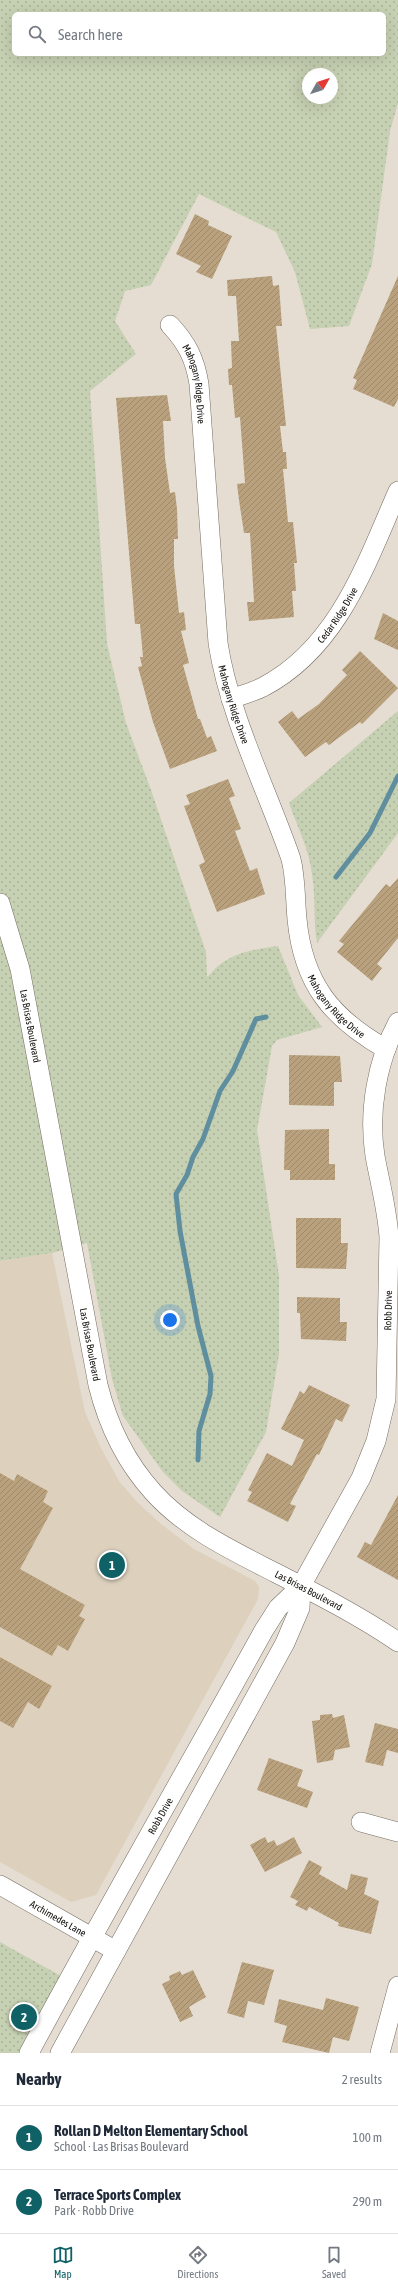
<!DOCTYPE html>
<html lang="en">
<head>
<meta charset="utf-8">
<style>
  body { margin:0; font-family:"Asap Condensed",sans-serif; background:#f6f6f7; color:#1f2937 }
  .compass { position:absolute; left:302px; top:68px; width:36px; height:36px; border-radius:50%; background:#fff; box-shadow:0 4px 16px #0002; rotate:51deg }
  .you { position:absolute; left:170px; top:1320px; width:14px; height:14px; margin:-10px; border:3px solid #fff; border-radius:50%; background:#1a73e8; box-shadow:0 0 0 6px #1a73e833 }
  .badge { display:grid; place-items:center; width:26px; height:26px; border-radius:50%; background:#106166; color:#fff; font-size:13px; font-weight:700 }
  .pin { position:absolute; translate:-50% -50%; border:2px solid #fff; box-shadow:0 1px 4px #0006 }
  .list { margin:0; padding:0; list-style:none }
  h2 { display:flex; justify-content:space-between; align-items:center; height:52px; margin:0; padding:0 16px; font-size:17px }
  h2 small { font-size:13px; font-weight:400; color:#747a83 }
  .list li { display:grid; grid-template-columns:26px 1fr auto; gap:12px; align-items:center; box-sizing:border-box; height:64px; padding:0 16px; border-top:1px solid #e0e1e3 }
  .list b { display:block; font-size:15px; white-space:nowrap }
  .list p { margin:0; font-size:13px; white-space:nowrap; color:#747a83 }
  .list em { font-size:13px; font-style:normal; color:#747a83 }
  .icon { flex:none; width:22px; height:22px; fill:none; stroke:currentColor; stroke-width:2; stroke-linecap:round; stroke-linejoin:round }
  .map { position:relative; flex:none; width:398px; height:2053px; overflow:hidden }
  .search { position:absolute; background:#fff; box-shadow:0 4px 16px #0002; left:12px; right:12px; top:12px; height:44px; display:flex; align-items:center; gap:10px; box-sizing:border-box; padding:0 14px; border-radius:6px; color:#747a83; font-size:15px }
  .sheet { height:180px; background:#fff }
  nav { display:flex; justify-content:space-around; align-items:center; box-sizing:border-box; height:56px; border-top:1px solid #e0e1e3; background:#fff; font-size:11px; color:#747a83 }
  nav a { display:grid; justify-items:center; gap:2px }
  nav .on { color:#106166 }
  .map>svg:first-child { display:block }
  .built { fill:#ddd1be }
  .grass { fill:url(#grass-dots); fill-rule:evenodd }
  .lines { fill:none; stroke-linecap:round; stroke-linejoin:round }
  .stream { stroke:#5f8e9f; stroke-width:5 }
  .building { fill:url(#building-hatch) }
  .minor-casing { stroke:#746c62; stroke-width:20 }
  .minor { stroke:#fff; stroke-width:19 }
  .labels { text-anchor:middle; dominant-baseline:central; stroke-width:3; stroke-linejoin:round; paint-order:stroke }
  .street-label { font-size:10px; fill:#120f0b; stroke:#fff }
</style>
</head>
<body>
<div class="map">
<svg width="398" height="2053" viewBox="0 0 398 2053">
  <defs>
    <pattern id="grass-dots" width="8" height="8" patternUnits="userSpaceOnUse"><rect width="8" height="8" fill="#c6d0b2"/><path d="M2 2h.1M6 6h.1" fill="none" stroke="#a9b198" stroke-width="1.8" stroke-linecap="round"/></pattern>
    <pattern id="building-hatch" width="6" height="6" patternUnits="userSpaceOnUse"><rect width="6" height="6" fill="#b9a17d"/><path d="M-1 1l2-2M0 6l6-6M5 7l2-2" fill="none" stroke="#9e896b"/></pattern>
  </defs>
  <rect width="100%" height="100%" fill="#e5ddd1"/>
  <path class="built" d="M52 1253 85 1412 101 1448 119 1481 137 1502 161 1524 194 1549 255 1581 259 1587 258 1599 96 1895 71 1902 0 1862V1261Z"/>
  <g class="grass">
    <path d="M0 0H398V103L390 131 372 264 349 326 310 329 295 272 276 232 199 194 151 285 125 291 115 321 136 354 90 391 107 644 126 723 151 790 206 952 207 977C211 974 214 969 218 966 235 952 256 949 278 946L298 995 322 1027 277 1040 272 1046 257 1130 279 1276V1354L266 1432 220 1517 182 1491 163 1472 123 1416 112 1379 87 1243 52 1253 0 1261ZM14 14H384V54H14ZM308 74H332V98H308Z"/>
    <path d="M398 711V833L317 943C313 920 316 897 312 874 309 849 297 826 289 803Z"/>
    <path d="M0 1942 68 1980 27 2053H0Z"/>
  </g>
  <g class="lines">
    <g class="stream">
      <path d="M336 877 370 833 398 776"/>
      <path d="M198 1460 199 1431 210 1394 211 1376 198 1326 180 1231 176 1194 187 1175 193 1157 203 1139 220 1091 233 1071 256 1019 266 1017"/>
    </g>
  </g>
  <g class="building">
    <path d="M195 214 209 221 208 225 232 236 212 279 196 272 201 266 176 254Z"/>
    <path d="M272 276 273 286 279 285 282 326H276L286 426H280L283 452H286L287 469H283L288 522H293L297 563H294L296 591H292L294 617 249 621 247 602H254L250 533H244L239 500 237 484 245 483 240 417 235 418 232 385H229L228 369 232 368 231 341H239L236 296H228L227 280Z"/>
    <path d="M398 276V399L394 407 353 389 357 380 353 378Z"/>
    <path d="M167 395 171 421H163L165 458 170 493 175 492 177 509 178 539H174V566L179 613 184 612 186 630 181 631 189 663 183 665 198 719H200L207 738 211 736 217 751 170 769 153 722 138 667 142 666 140 657H143L140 624H135L116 398Z"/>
    <path d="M383 613 398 621V650L374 639Z"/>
    <path d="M360 651 398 688 362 724 360 722 329 745 326 742 305 757 278 722 292 711 298 719 319 704 347 675 342 670Z"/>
    <path d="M228 779 235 796 229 798 241 829 235 831 250 871 257 868 265 894 217 912 199 865 205 862 184 806 190 804 186 795Z"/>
    <path d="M398 878V938L377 964 382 968 372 981 337 952 344 944 339 941 386 884 390 887Z"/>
    <path d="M289 1055 340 1056 342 1082H334V1106L289 1105Z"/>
    <path d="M329 1129V1164H335V1180H290V1170H284L285 1130Z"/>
    <path d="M296 1218H341V1243H348L346 1269 296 1268Z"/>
    <path d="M297 1297 340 1298V1322H347L346 1341 301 1339 300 1313H297Z"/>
    <path d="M309 1385 350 1405 342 1422 336 1419 319 1455 317 1454 290 1504 296 1506 288 1522 247 1501 252 1492 248 1490 267 1453 292 1466 304 1440 281 1429 300 1391 304 1394Z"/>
    <path d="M0 1473 14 1481 17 1474 48 1491 43 1502 53 1508 20 1569 85 1605 79 1616 85 1619 68 1651 58 1645 52 1656 0 1627Z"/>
    <path d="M398 1495V1580L357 1557 365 1542 371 1545Z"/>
    <path d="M0 1657 52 1686 39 1709 28 1702 13 1728 0 1721Z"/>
    <path d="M332 1714 333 1718 344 1715 350 1747 335 1750 333 1760 317 1763 312 1721 320 1720V1715Z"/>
    <path d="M375 1723 398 1729V1753L387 1750 383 1766 365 1762Z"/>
    <path d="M269 1758 303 1770 297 1786 313 1792 307 1808 257 1790Z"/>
    <path d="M265 1837 268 1843 274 1840 277 1846 294 1837 302 1853 265 1872 250 1845Z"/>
    <path d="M309 1860 322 1867 319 1874 347 1890 351 1874 368 1878 364 1894 379 1901 371 1934 338 1926 339 1923 309 1907 307 1911 295 1905 298 1901 290 1897Z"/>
    <path d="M242 1962 274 1970 264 2005 248 2001 244 2018 227 2013Z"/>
    <path d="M193 1970 206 1997 189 2007 193 2016 180 2022 162 1984 170 1980 169 1976 180 1971 182 1975Z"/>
    <path d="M326 1998 359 2007 349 2041 333 2037 329 2053 282 2042 287 2026 274 2022 279 1999 323 2010Z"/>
  </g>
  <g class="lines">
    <g class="minor-casing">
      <g id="minor">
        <path id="s1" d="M170 325C187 343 195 359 199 384L218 643C229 715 267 790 291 859 296 879 295 898 297 919 303 983 331 1018 386 1049"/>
        <path id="s2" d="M231 699C242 695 253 692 263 687 338 648 366 564 398 491"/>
        <path id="s3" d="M0 903 20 969 98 1385C108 1425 125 1461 153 1492 186 1529 233 1551 276 1573 317 1594 360 1616 398 1642"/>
        <path d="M361 1822 398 1832"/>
        <path id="s4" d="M0 1885 116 1951"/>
        <path id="s5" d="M29 2053C105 1911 186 1771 264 1630L278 1608 301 1586 361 1478 376 1441 386 1399 389 1237C387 1209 380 1183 375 1156 368 1111 377 1061 398 1022"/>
        <path d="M60 2053 285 1643 300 1608 301 1586"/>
        <path d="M380 2053 398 1986"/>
      </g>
    </g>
    <use href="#minor" class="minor"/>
  </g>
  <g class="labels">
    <g class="street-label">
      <text stroke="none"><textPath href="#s1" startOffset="66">Mahogany Ridge Drive</textPath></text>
      <text stroke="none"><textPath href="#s2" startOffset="139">Cedar Ridge Drive</textPath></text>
      <text stroke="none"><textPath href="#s1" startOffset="390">Mahogany Ridge Drive</textPath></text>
      <text stroke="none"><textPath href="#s1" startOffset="714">Mahogany Ridge Drive</textPath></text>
      <text stroke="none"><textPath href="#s3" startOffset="127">Las Brisas Boulevard</textPath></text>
      <text stroke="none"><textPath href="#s5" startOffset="837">Robb Drive</textPath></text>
      <text stroke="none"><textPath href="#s3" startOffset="451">Las Brisas Boulevard</textPath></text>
      <text stroke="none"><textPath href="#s3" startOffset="799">Las Brisas Boulevard</textPath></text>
      <text stroke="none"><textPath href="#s5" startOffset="271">Robb Drive</textPath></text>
      <text stroke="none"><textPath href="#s4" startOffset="67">Archimedes Lane</textPath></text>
    </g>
  </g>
</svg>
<svg class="compass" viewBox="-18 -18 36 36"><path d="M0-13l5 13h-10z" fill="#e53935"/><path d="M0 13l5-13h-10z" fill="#747a83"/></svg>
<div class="you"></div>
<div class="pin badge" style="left:112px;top:1565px">1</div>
<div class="pin badge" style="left:24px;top:2017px">2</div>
<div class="search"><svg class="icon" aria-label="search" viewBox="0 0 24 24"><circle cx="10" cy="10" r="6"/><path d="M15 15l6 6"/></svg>Search here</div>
</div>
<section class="sheet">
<h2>Nearby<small>2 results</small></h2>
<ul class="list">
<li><span class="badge">1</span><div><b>Rollan D Melton Elementary School</b><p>School · Las Brisas Boulevard</p></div><em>100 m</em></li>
<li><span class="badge">2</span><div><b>Terrace Sports Complex</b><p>Park · Robb Drive</p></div><em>290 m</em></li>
</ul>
</section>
<nav>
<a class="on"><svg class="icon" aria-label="map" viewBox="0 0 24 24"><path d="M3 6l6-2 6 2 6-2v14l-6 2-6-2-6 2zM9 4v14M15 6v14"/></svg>Map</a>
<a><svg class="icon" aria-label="directions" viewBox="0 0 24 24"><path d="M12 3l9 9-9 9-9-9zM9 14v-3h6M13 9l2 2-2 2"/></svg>Directions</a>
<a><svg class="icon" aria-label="saved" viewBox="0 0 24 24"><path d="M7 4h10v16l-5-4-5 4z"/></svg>Saved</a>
</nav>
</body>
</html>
